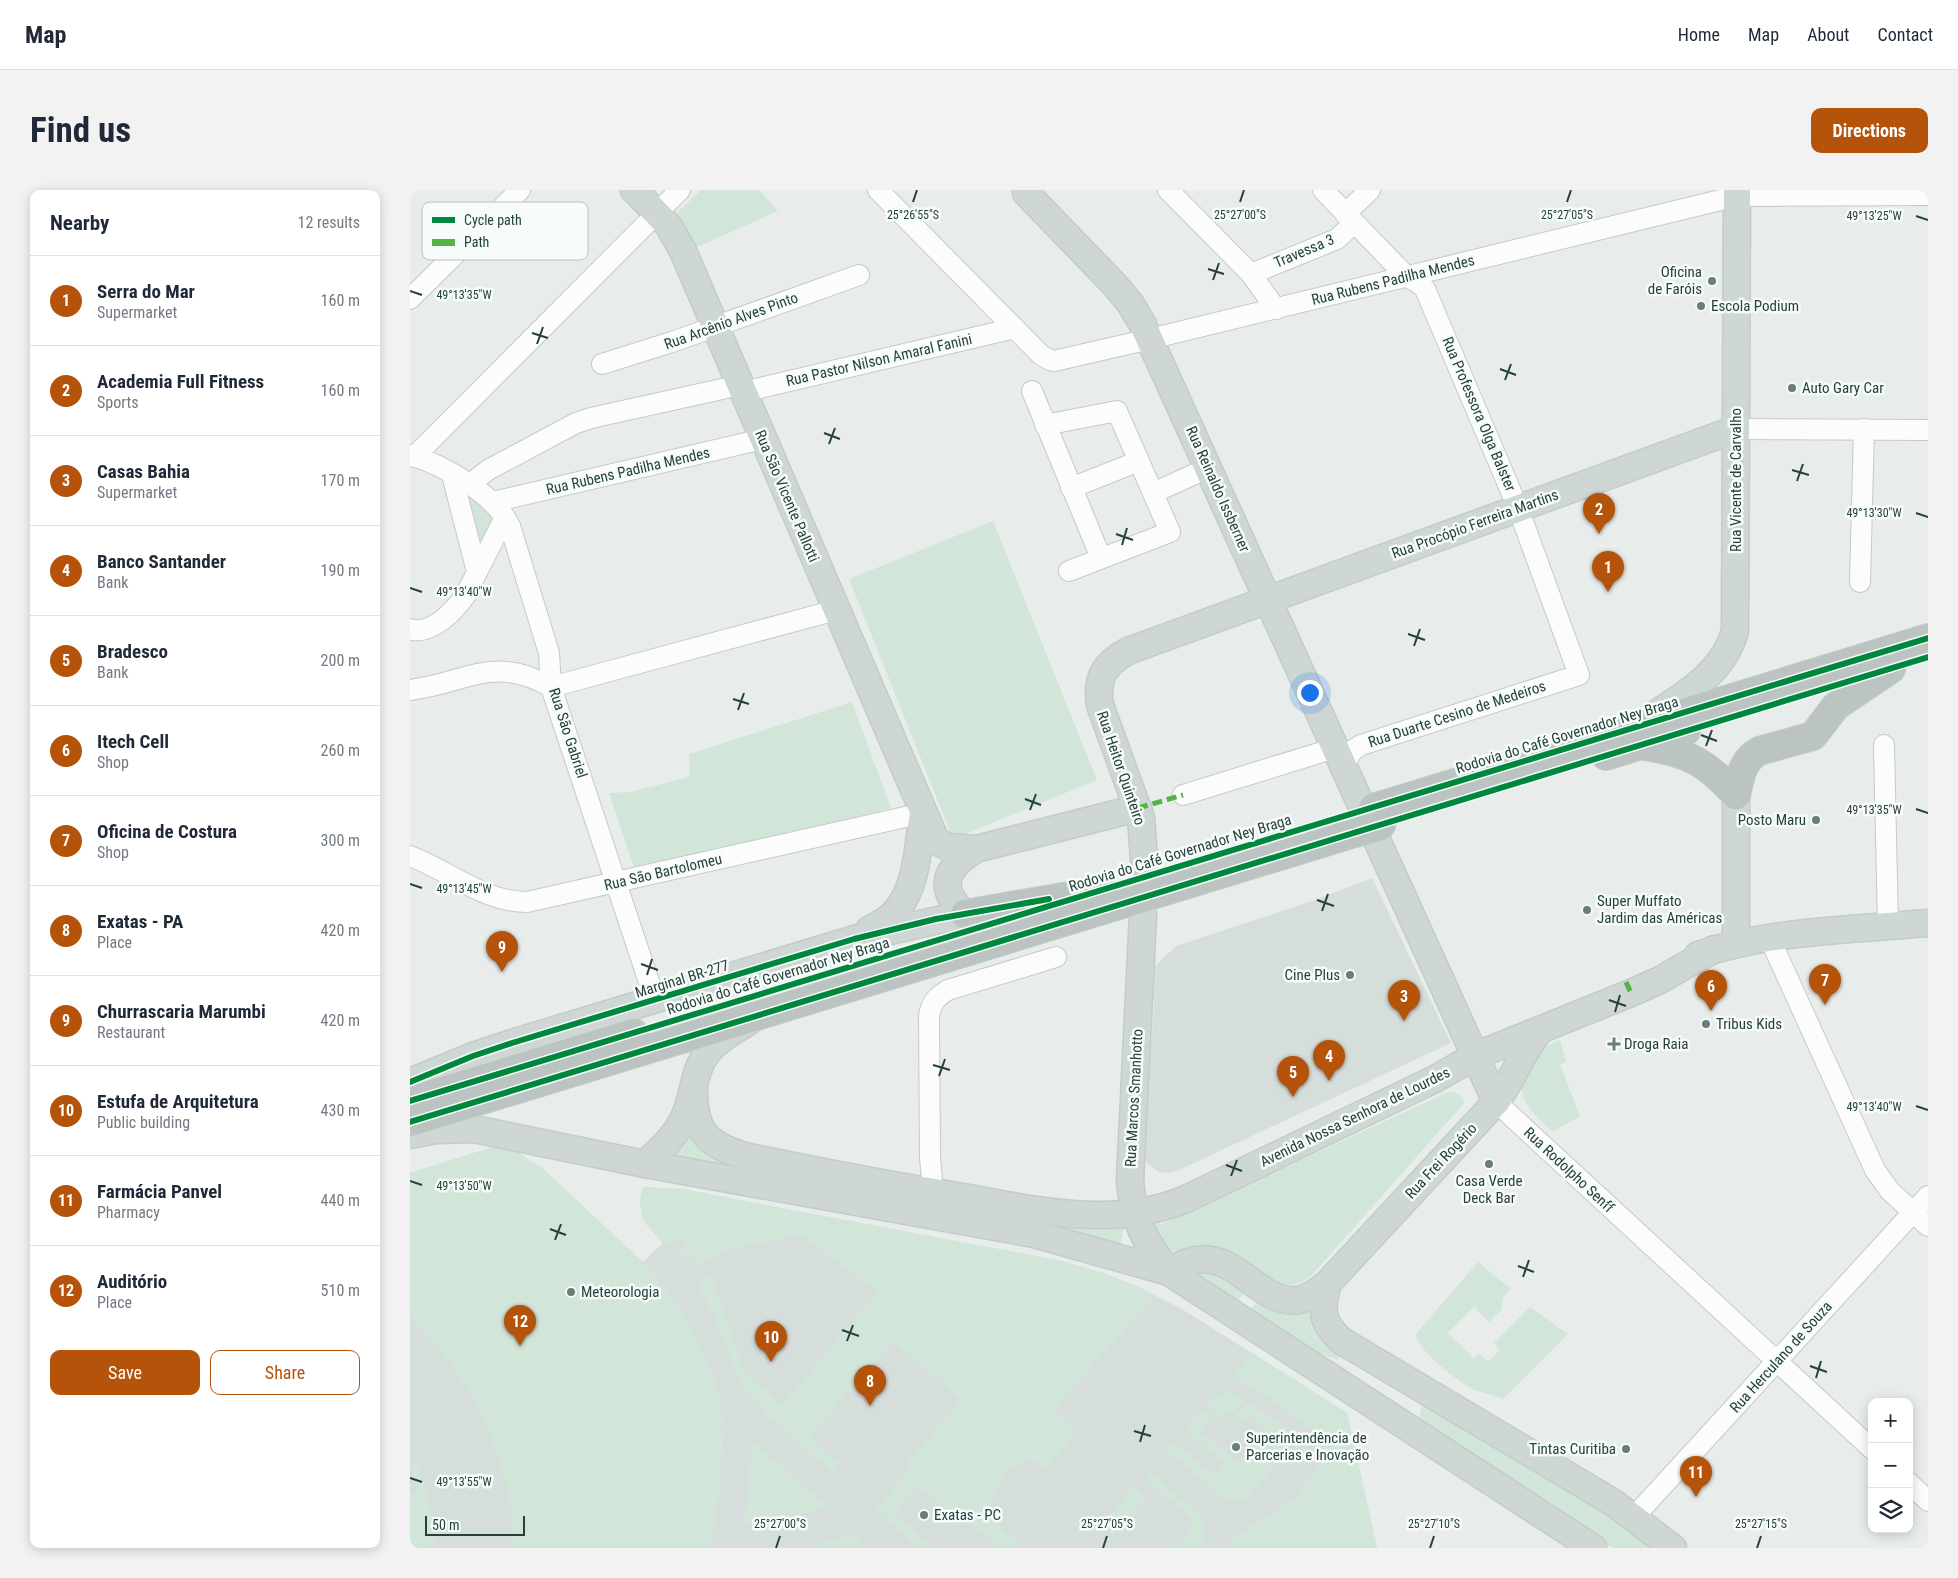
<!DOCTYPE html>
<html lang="en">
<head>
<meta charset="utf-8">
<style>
  body { margin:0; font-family:"Roboto Condensed",sans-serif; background:#f2f2f3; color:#1f2937 }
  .controls { position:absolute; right:15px; bottom:15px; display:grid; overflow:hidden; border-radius:10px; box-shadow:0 2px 12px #0003 }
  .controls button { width:45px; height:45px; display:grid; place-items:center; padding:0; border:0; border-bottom:1px solid #e0e1e3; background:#fff; color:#1f2937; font:25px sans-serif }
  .scale { position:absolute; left:15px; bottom:12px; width:100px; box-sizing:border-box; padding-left:5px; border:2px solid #24423a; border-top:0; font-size:14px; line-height:18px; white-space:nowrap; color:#24423a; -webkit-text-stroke:4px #f7fbf9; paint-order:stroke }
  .you { position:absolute; left:899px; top:502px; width:18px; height:18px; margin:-12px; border:4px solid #fff; border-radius:50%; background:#1a73e8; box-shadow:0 0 0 8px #1a73e833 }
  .badge { display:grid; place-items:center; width:32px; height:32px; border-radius:50%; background:#b45309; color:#fff; font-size:16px; font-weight:700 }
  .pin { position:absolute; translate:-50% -41px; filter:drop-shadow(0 1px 2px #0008) }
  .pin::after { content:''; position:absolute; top:26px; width:18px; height:15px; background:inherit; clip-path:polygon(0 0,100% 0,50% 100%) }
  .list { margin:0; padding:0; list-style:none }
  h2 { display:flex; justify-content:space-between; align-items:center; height:65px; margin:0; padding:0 20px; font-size:21px }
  h2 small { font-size:16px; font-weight:400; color:#747a83 }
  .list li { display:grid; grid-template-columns:32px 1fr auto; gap:15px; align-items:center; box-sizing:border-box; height:90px; padding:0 20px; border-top:1px solid #e0e1e3 }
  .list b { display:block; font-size:19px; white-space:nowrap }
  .list p { margin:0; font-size:16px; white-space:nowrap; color:#747a83 }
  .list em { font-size:16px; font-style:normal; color:#747a83 }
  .actions { display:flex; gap:10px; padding:15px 20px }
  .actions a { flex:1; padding:11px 0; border:1px solid #b45309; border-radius:10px; text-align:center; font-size:18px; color:#b45309 }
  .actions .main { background:#b45309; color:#fff }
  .icon { flex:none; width:28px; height:28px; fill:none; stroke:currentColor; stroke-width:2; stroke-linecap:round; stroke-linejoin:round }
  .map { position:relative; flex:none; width:1518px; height:1358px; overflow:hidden; border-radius:10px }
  header { display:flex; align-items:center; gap:30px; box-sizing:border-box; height:70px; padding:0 25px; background:#fff; border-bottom:1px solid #e0e1e3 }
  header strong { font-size:24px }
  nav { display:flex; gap:28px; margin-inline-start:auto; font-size:18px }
  .intro { display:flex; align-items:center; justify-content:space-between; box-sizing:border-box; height:120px; padding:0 30px }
  h1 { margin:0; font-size:35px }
  .button { padding:12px 22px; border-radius:10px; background:#b45309; color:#fff; font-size:18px; font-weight:700 }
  main { display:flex; gap:30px; padding:0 30px }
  aside { flex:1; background:#fff; border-radius:10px; box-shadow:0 2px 12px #0003 }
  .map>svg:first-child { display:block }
  .built { fill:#d6dedb }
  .green { fill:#d1e6d8 }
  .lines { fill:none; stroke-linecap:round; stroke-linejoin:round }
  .major-tunnel { stroke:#c1cbc8; stroke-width:26; stroke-dasharray:26 13; stroke-linecap:butt }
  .minor-casing { stroke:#c5cac8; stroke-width:22 }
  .major-casing { stroke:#c3ccc9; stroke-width:29 }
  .highway-casing { stroke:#c3ccc9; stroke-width:30 }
  .minor { stroke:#fcfcfc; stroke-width:20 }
  .major { stroke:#cfd7d5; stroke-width:26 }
  .highway { stroke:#bcc4c2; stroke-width:28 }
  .highway-bridge-casing { stroke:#c3ccc9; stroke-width:30; stroke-linecap:butt }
  .highway-bridge { stroke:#bcc4c2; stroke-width:28 }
  .quiet { stroke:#55b346; stroke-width:5; stroke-dasharray:10 5; stroke-linecap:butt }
  .cycleway-casing { stroke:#f7fbf9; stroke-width:9 }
  .cycleway { stroke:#00873e; stroke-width:6 }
  .ticks { fill:none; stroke:#24423a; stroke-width:2 }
  .poi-dot { fill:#697e78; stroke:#f7fbf9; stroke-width:2 }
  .labels { text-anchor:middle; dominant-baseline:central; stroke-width:5; stroke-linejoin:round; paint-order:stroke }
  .street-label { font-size:15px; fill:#24423a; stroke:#f7fbf9 }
  .poi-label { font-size:15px; fill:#24423a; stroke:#f7fbf9; text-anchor:start }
  .key { fill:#f7fbf9; stroke:#b8c4c0; stroke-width:1 }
  .key-label { font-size:14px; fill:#24423a }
  .ticks-label { font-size:12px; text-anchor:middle; fill:#24423a; stroke:#f7fbf9; stroke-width:5; stroke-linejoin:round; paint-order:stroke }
</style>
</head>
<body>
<header>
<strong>Map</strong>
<nav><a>Home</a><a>Map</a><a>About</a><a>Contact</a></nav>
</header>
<div class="intro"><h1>Find us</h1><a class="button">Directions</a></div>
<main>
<aside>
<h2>Nearby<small>12 results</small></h2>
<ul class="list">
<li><span class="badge">1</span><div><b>Serra do Mar</b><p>Supermarket</p></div><em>160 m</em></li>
<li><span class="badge">2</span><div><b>Academia Full Fitness</b><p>Sports</p></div><em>160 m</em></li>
<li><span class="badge">3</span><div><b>Casas Bahia</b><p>Supermarket</p></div><em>170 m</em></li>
<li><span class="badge">4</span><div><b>Banco Santander</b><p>Bank</p></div><em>190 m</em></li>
<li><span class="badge">5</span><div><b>Bradesco</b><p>Bank</p></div><em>200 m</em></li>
<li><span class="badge">6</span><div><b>Itech Cell</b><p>Shop</p></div><em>260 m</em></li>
<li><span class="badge">7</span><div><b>Oficina de Costura</b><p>Shop</p></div><em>300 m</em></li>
<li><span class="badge">8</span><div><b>Exatas - PA</b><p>Place</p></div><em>420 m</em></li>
<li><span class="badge">9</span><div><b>Churrascaria Marumbi</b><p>Restaurant</p></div><em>420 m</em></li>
<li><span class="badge">10</span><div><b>Estufa de Arquitetura</b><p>Public building</p></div><em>430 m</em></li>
<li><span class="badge">11</span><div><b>Farmácia Panvel</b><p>Pharmacy</p></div><em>440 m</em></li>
<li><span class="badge">12</span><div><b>Auditório</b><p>Place</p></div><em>510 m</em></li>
</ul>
<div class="actions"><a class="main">Save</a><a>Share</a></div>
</aside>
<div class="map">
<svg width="1518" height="1358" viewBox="0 0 1518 1358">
  <rect width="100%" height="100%" fill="#e8edeb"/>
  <g class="built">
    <path d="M962 688 1041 853 767 981 759 983 749 982 739 975 728 959 731 910 739 887 744 813 739 782 766 756 902 711Z"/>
    <path d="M83 957 105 961 132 978 233 1072 253 1053 236 1034 232 1027 230 1012 233 997 272 999 652 1071 696 1084 729 1097 772 1119 937 1223 967 1358H0V983Z"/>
  </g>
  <g class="green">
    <path d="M291 0H349L368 21 285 58 268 22Z"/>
    <path d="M53 302 86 325 68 362Z"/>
    <path d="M583 331 687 590 543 649 439 389Z"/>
    <path d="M442 512 481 618 226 683 199 603 220 602 279 587V564Z"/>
    <path d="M1150 850 1156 872 1150 874 1170 926 1143 942C1132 932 1109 913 1112 895 1113 890 1117 883 1120 878 1128 861 1133 857 1150 850Z"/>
    <path d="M1038 902C1047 902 1051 905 1055 912L903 1084C891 1094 882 1097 866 1094L773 1063C752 1060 750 1058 741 1039L744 1033 752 1034Z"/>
    <path d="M284 917 345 994 235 974Z"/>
    <path d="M83 957 105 961 132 978 233 1072 272 1120 295 1167 311 1207 312 1258 309 1304 300 1358H103C104 1269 63 1189 0 1127V983Z"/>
    <path d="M233 997 272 999 652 1071 696 1084 745 1105 643 1220 667 1242 635 1278C630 1274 625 1270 618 1270 601 1272 572 1310 581 1327 584 1335 603 1348 609 1354L606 1358H590L549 1322 544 1327 508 1295 484 1323 523 1358H508L465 1320 501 1279 496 1274 551 1210 483 1151 399 1247 430 1275 423 1283 355 1222 334 1197 327 1184 306 1129 291 1101 292 1091 301 1086 334 1181 372 1215 468 1102 391 1044 317 1060 296 1073H287L285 1067 267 1063 276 1055 268 1046 256 1056C238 1036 224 1026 233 997Z"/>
    <path d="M530 1008 716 1030 709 1060Z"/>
    <path d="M1068 1072 1101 1099 1093 1108 1092 1119 1079 1132 1064 1117 1038 1143 1064 1168 1069 1163 1078 1172 1090 1160 1084 1153 1120 1117 1158 1144 1093 1209C1083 1205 1072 1203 1062 1199 1046 1190 1010 1162 1005 1145Z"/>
    <path d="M801 1077 842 1101 838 1107 833 1104 828 1111 773 1081Z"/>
    <path d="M850 1106 898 1113C899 1141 908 1151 930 1166L928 1170 898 1159 840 1122Z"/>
    <path d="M843 1163 937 1223 967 1358H813L834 1341 885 1309 911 1272 910 1257 900 1238 851 1202 823 1186Z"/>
    <path d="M812 1197 834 1210 823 1223 820 1220 812 1229 796 1215 805 1205 808 1207 813 1202 810 1199Z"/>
    <path d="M838 1212 877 1238C885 1260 847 1295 834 1311H823L812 1306 756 1260 764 1251 804 1285 814 1274 775 1239 793 1219 802 1227 790 1241 829 1274 857 1241 840 1225 834 1232 826 1225Z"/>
    <path d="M1019 1214 1253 1358H1202L1130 1308 1013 1231 1010 1228C1009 1221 1011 1216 1019 1214Z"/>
    <path d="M345 1254 417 1316V1318L334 1336 342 1256Z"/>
    <path d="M8 1276C18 1303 24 1330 24 1358H0V1304L8 1301 1 1278Z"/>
    <path d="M739 1281 790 1326 794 1335 793 1345 796 1348 789 1358H766L781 1340 783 1330 734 1287Z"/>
    <path d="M724 1297 735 1308 702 1346 695 1330Z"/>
    <path d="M446 1346 449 1347 450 1354 447 1358H402L411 1357 416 1350Z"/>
  </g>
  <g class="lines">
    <path class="major-tunnel" d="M733 724 734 668"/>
    <g class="minor-casing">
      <g id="minor">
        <path d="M468 0 631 165 640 170 644 171 740 149 1327 6 1518 5"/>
        <path d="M758 0 841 84 866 119"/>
        <path d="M913 0 997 87 1007 92 1015 99 1108 318 1169 485 951 555 943 560 933 576"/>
        <path d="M935 24 960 0"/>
        <path d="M841 84 927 49 944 33"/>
        <path d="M0 109 110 0"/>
        <path d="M192 174 262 152 449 85"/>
        <path d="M622 201 691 368"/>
        <path d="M333 202 605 138"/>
        <path d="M635 235 707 221 760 342 659 381"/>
        <path d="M1326 239 1518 240"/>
        <path d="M0 265C34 275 84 304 100 336L139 463 141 497 245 810"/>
        <path d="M4 267 270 0"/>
        <path d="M42 285 67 382"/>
        <path d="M59 295 78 280 166 233 181 228 330 195"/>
        <path d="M661 298 729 271"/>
        <path d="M743 303 798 278"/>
        <path d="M83 312 353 249"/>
        <path d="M1450 392 1454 239"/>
        <path d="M0 439C21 446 44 421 55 406L95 327"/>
        <path d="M0 500C57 493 83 464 141 497L426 420"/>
        <path d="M1474 555 1478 736"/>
        <path d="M773 605 925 558"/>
        <path d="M0 666C40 681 73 712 117 712L513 623"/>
        <path d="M1359 747 1465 980 1480 1001 1518 1036"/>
        <path d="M1086 912 1462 1259"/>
        <path d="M523 1002 520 967 519 826C521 813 527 806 538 800L646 767"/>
        <path d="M1499 1293 1518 1311"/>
        <path d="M1224 1327 1518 1006"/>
      </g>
    </g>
    <g class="major-casing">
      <g id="major">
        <path d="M224 0 258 35 273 61 526 651 538 657 566 659 728 618"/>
        <path d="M619 0 616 3 704 94 720 113 733 135 1086 912"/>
        <path d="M1235 531C1271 507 1313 485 1325 441L1327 0"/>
        <path d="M734 668 731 628 690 515C686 488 694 474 718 461L1326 239"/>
        <path d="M555 724C526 698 536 677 566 659"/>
        <path d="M733 724 720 990C723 1030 734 1051 759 1082"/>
        <path d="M459 740C469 735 480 729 487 720 508 694 508 654 513 623"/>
        <path d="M1326 753V605"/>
        <path d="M1288 765C1362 740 1441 740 1518 733"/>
        <path d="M0 892 63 866 102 853 444 749 555 724"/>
        <path d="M284 900C284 941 296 954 335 966 401 980 468 993 536 1004 613 1017 702 1042 778 1008L1025 889 1065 866 1221 803 1250 790 1304 759"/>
        <path d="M0 945 26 940 64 939 235 974 624 1044 759 1082 1183 1358"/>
        <path d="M235 974C251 959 268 944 276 923 284 903 284 879 298 862 308 849 324 841 338 832"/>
        <path d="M759 1082C820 1040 842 1116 888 1110 900 1108 909 1100 918 1093L1086 912C1104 889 1111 861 1131 840"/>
        <path d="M918 1093C911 1119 910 1132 932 1151L1204 1313 1263 1358"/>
      </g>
    </g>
    <g class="highway-casing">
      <g id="highway">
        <path d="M1234 556C1277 562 1296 572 1326 605"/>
        <path d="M1196 566 1276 541"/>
        <path d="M1326 605C1330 588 1332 570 1349 561L1403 546 1426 516 1481 479"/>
        <path d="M963 618 1518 448"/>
        <path d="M555 724 693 700"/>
        <path d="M0 911 224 843"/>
        <path d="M0 932 945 643"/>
      </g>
    </g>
    <use href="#minor" class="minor"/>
    <use href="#major" class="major"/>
    <use href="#highway" class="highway"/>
    <g class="highway-bridge-casing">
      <path id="highway-bridge" d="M945 643 972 635"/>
    </g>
    <use href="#highway-bridge" class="highway-bridge"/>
    <g class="quiet">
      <path d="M728 618 773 605"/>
      <path d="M1216 792 1221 803"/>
    </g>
    <g class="cycleway-casing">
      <g id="cycleway">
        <path d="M0 892 63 866 102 853 444 749 526 729 639 709"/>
        <path d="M0 911 1518 448"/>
        <path d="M0 932 1518 467"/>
      </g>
    </g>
    <use href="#cycleway" class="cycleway"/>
  </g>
  <path class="ticks" d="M503 12 507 0M830 12 834 0M1157 12 1161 0M1506 26 1518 30M798 79 814 84M803 90 809 73M0 101 12 105M122 143 138 148M127 154 133 137M1090 179 1106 185M1095 190 1101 174M414 243 430 249M419 254 425 238M1382 280 1399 285M1387 291 1393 274M1506 323 1518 327M706 344 723 350M712 355 717 338M0 398 12 402M998 444 1015 450M1004 456 1010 439M323 509 339 514M328 520 334 503M1291 545 1307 551M1296 556 1302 540M615 609 631 615M1506 619 1518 623M620 620 626 604M0 694 12 698M907 710 924 716M912 721 918 704M231 774 248 780M237 785 242 769M1199 810 1216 816M1205 822 1210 805M523 875 540 880M529 886 535 869M1506 916 1518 920M816 975 832 981M821 986 827 970M0 991 12 995M140 1039 156 1045M145 1050 151 1034M1108 1076 1124 1082M1113 1087 1119 1070M432 1140 449 1146M437 1151 443 1135M1400 1176 1417 1182M1406 1188 1411 1171M724 1241 741 1246M730 1252 735 1235M0 1288 12 1292M366 1358 370 1346M693 1358 697 1346M1020 1358 1024 1346M1347 1358 1351 1346"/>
  <g class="poi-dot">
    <circle cx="1302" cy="91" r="5"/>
    <circle cx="1291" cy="116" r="5"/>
    <circle cx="1382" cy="198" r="5"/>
    <circle cx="1406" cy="630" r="5"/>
    <circle cx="1177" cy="720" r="5"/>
    <circle cx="940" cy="785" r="5"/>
    <circle cx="1296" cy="834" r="5"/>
    <path d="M1201.5 846.5h5v5h5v5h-5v5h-5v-5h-5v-5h5z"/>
    <circle cx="1079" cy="974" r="5"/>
    <circle cx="161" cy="1102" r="5"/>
    <circle cx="826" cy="1257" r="5"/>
    <circle cx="1216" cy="1259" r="5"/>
    <circle cx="514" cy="1325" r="5"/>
  </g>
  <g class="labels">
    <g class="street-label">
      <text transform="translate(894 61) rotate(-23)">Travessa 3</text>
      <text transform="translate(983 90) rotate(-14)">Rua Rubens Padilha Mendes</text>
      <text transform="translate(321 131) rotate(-20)">Rua Arcênio Alves Pinto</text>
      <text transform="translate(469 170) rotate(-13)">Rua Pastor Nilson Amaral Fanini</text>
      <text transform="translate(1069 224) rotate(67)">Rua Professora Olga Balster</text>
      <text transform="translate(218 281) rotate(-13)">Rua Rubens Padilha Mendes</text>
      <text transform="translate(1326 290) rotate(-90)">Rua Vicente de Carvalho</text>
      <text transform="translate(808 299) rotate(66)">Rua Reinaldo Issberner</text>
      <text transform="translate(377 306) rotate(67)">Rua São Vicente Pallotti</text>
      <text transform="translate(1065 334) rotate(-20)">Rua Procópio Ferreira Martins</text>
      <text transform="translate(1047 524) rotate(-18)">Rua Duarte Cesino de Medeiros</text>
      <text transform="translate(158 543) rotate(72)">Rua São Gabriel</text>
      <text transform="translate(1157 545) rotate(-17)">Rodovia do Café Governador Ney Braga</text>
      <text transform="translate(711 578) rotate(71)">Rua Heitor Quinteiro</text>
      <text transform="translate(770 663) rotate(-17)">Rodovia do Café Governador Ney Braga</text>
      <text transform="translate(253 682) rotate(-13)">Rua São Bartolomeu</text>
      <text transform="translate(368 786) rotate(-17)">Rodovia do Café Governador Ney Braga</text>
      <text transform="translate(272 789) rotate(-17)">Marginal BR-277</text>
      <text transform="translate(724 908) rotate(-87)">Rua Marcos Smanhotto</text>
      <text transform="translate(945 927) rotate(-26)">Avenida Nossa Senhora de Lourdes</text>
      <text transform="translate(1031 971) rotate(-47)">Rua Frei Rogério</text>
      <text transform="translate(1159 980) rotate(43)">Rua Rodolpho Senff</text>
      <text transform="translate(1371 1167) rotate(-48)">Rua Herculano de Souza</text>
    </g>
    <g class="poi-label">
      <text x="1292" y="82" text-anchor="end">Oficina<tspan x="1292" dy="17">de Faróis</tspan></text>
      <text x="1301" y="116">Escola Podium</text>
      <text x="1392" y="198">Auto Gary Car</text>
      <text x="1396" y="630" text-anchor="end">Posto Maru</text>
      <text x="1187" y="711">Super Muffato<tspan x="1187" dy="17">Jardim das Américas</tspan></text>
      <text x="930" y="785" text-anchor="end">Cine Plus</text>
      <text x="1306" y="834">Tribus Kids</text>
      <text x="1214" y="854">Droga Raia</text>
      <text x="1079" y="991" text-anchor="middle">Casa Verde<tspan x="1079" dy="17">Deck Bar</tspan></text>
      <text x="171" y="1102">Meteorologia</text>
      <text x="836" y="1248">Superintendência de<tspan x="836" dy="17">Parcerias e Inovação</tspan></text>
      <text x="1206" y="1259" text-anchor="end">Tintas Curitiba</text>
      <text x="524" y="1325">Exatas - PC</text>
    </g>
  </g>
  <rect x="12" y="12" width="166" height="58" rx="8" class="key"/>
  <rect x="22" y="27" width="23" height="6" fill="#00873e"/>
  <rect x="22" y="49" width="23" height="7" fill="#55b346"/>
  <g class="key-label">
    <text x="54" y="35">Cycle path</text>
    <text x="54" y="57">Path</text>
  </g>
  <g class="ticks-label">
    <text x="503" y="29">25°26'55"S</text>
    <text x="830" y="29">25°27'00"S</text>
    <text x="1157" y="29">25°27'05"S</text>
    <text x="1464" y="30">49°13'25"W</text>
    <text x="54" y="109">49°13'35"W</text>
    <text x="1464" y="327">49°13'30"W</text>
    <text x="54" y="406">49°13'40"W</text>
    <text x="1464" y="624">49°13'35"W</text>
    <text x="54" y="703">49°13'45"W</text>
    <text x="1464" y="921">49°13'40"W</text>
    <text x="54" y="1000">49°13'50"W</text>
    <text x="54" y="1296">49°13'55"W</text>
    <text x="370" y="1338">25°27'00"S</text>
    <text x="697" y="1338">25°27'05"S</text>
    <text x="1024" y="1338">25°27'10"S</text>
    <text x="1351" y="1338">25°27'15"S</text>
  </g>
</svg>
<div class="controls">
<button>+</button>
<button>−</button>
<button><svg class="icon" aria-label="layers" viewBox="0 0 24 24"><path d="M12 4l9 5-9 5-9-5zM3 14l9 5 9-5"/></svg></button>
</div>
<div class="scale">50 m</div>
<div class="you"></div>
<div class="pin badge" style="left:1198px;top:402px">1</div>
<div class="pin badge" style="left:1189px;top:344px">2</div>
<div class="pin badge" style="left:994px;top:831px">3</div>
<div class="pin badge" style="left:919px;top:891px">4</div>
<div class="pin badge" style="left:883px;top:907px">5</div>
<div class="pin badge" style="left:1301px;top:821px">6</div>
<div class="pin badge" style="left:1415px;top:815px">7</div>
<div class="pin badge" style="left:460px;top:1216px">8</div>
<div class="pin badge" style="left:92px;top:782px">9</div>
<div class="pin badge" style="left:361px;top:1172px">10</div>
<div class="pin badge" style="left:1286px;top:1307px">11</div>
<div class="pin badge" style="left:110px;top:1156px">12</div>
</div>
</main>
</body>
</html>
